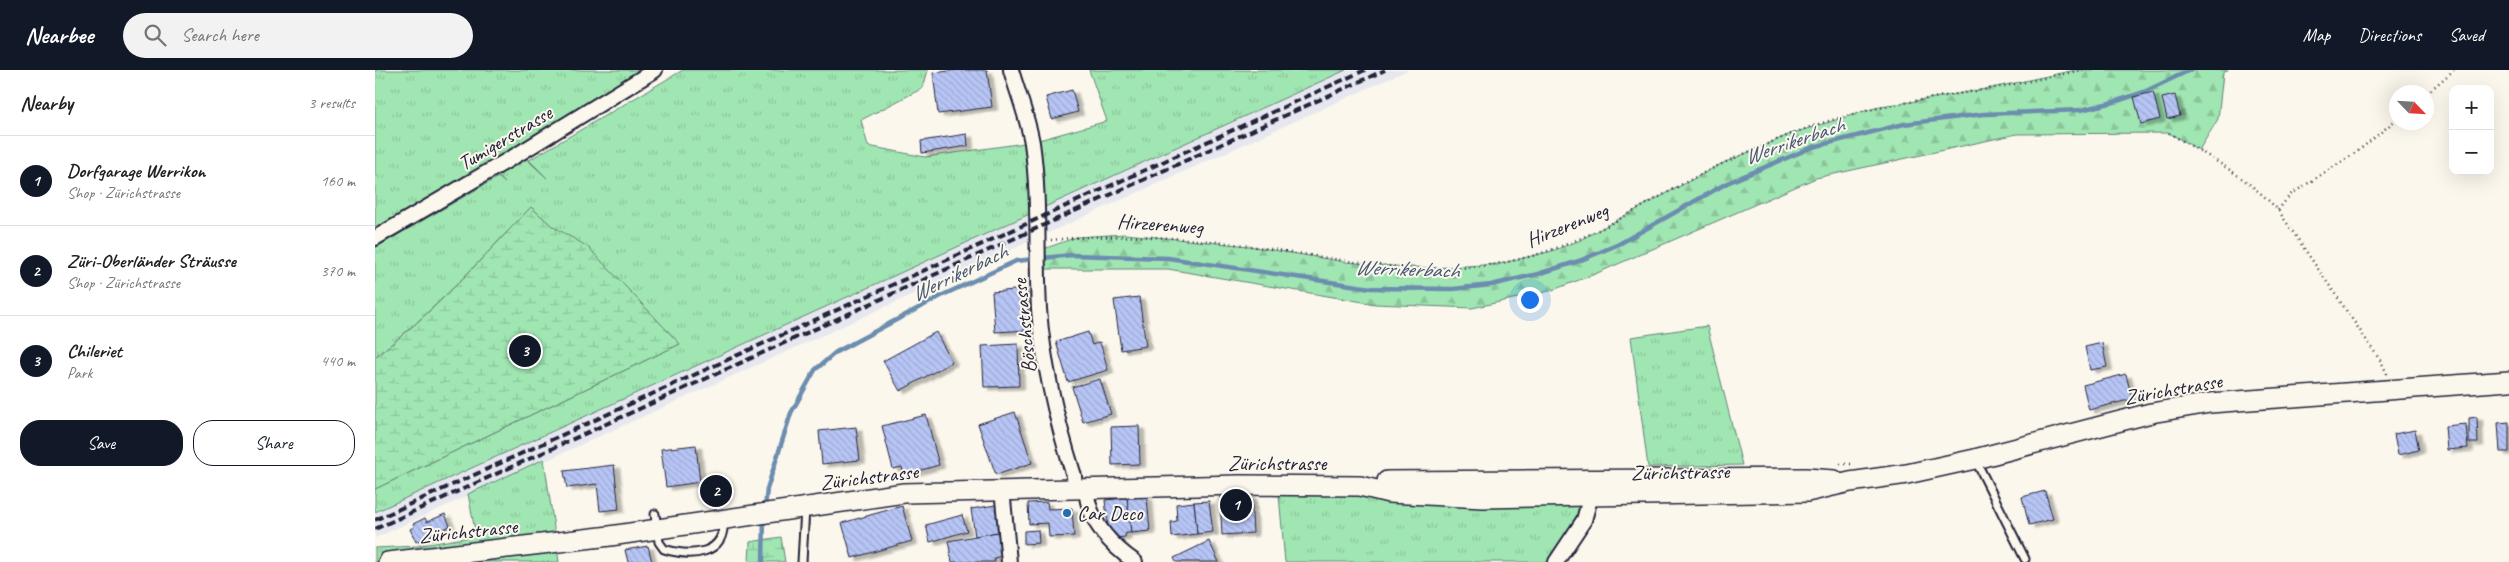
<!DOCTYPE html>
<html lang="en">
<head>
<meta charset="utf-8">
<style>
  body { margin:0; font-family:Caveat,sans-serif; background:#f2f2f2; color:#222 }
  .controls { position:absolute; right:15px; top:15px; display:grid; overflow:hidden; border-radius:10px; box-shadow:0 5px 20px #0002 }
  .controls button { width:45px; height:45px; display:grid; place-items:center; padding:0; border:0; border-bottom:1px solid #e0e0e0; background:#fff; color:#222; font:25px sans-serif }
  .compass { position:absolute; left:2014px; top:15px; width:45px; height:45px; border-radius:50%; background:#fff; box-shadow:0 5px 20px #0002; rotate:115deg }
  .you { position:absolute; left:1154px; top:229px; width:18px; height:18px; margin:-12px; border:4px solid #fff; border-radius:50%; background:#1a73e8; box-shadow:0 0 0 8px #1a73e833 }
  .badge { display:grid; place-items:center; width:32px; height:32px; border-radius:50%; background:#111827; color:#fff; font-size:16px; font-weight:700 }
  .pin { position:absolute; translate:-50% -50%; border:2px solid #fff; box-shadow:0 1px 5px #0006 }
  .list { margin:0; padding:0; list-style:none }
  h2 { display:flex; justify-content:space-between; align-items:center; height:65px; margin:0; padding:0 20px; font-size:21px }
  h2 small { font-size:16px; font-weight:400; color:#767676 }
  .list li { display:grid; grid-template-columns:32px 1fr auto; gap:15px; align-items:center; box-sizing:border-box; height:90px; padding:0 20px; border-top:1px solid #e0e0e0 }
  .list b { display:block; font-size:19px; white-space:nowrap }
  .list p { margin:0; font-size:16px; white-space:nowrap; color:#767676 }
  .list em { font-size:16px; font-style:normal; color:#767676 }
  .actions { display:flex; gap:10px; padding:15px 20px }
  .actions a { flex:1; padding:11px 0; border:1px solid #111827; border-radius:20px; text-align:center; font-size:18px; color:#111827 }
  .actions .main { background:#111827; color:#fff }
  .icon { flex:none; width:28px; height:28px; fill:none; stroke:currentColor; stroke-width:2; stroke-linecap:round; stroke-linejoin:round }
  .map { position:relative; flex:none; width:2134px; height:492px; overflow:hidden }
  header { display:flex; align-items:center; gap:30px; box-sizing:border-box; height:70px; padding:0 25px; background:#111827; color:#fff }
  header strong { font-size:24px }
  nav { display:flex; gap:28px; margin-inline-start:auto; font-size:18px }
  .search { width:350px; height:45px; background:#f2f2f2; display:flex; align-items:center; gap:12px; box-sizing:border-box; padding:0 18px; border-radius:28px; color:#767676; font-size:19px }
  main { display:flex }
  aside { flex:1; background:#fff }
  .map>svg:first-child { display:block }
  .built { fill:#e7e8ef }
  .grass { fill:url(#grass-tufts); stroke:#618476 }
  .forest { fill:url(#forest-firs); stroke:#618476 }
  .wetland { fill:url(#wetland-marsh); stroke:#618476 }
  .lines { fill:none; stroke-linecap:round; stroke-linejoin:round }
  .stream { stroke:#6c8daf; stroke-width:4.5 }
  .building { fill:url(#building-back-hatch); stroke:#22223b; filter:url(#shadow) }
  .service-casing { stroke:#22223b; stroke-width:11 }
  .minor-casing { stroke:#22223b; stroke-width:18 }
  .secondary-casing { stroke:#22223b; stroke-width:22 }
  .path { stroke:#22223b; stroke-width:2.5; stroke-dasharray:1 4; stroke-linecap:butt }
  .service { stroke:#fbf7ec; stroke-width:7 }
  .minor { stroke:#fbf7ec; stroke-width:14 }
  .secondary { stroke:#fbf7ec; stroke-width:19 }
  .rail { stroke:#22223b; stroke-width:4; stroke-dasharray:8 4; stroke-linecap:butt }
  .poi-dot { fill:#1f6fb2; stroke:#fbf7ec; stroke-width:2 }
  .labels { text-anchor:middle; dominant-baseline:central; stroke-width:4; stroke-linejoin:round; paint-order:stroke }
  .street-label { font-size:21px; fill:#22223b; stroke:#fbf7ec }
  .poi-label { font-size:21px; fill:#22223b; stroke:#fbf7ec; text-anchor:start }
  .water-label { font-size:22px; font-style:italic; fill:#475875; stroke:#fbf7ec }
</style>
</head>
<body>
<header>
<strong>Nearbee</strong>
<div class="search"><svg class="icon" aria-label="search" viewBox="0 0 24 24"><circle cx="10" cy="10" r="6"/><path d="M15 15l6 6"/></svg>Search here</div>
<nav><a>Map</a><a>Directions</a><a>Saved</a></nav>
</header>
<main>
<aside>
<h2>Nearby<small>3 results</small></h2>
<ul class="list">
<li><span class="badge">1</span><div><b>Dorfgarage Werrikon</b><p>Shop · Zürichstrasse</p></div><em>160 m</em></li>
<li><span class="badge">2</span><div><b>Züri-Oberländer Sträusse</b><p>Shop · Zürichstrasse</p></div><em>370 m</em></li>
<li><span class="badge">3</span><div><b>Chileriet</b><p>Park</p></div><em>440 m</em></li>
</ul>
<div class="actions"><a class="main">Save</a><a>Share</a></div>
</aside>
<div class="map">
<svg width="2134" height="492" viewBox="0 0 2134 492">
  <defs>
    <pattern id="grass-tufts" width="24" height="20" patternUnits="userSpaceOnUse" patternTransform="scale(1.25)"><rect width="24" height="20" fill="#a0e6b2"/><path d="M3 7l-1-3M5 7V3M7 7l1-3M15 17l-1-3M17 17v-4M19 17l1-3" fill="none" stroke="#8ac59a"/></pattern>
    <pattern id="forest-firs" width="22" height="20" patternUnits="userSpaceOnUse" patternTransform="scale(1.25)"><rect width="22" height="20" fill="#a0e6b2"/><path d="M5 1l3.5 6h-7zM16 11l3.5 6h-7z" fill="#8ac59a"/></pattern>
    <pattern id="wetland-marsh" width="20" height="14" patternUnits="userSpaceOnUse" patternTransform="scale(1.25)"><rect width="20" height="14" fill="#a0e6b2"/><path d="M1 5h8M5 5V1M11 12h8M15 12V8" fill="none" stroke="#8ac59a"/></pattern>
    <pattern id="building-back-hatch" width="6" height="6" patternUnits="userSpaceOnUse" patternTransform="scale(1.25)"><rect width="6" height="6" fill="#b7c5f5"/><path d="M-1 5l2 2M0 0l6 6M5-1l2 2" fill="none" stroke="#9da9d3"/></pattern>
    <filter id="shadow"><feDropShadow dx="5.5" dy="3" stdDeviation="1" flood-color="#0004"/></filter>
  </defs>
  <rect width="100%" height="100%" fill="#fbf7ec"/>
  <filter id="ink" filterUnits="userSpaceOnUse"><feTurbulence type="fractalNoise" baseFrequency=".02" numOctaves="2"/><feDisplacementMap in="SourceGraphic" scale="10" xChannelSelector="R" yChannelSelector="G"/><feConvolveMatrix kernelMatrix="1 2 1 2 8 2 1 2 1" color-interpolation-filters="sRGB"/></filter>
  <g filter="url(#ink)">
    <path class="built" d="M971 0H1033L0 468V442Z"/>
    <g class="grass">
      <path d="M0 0H271L0 160Z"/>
      <path d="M308 0H553L548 18 486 50 493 76 550 87 650 73 656 138 669 132 664 70 732 51 714 0H971L0 442V419L305 274 213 178 177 156 156 137C106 189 57 244 0 287V178L123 107 130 113 117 99 145 83 172 108 154 90Z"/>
      <path d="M1332 256 1367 395 1273 397 1256 267Z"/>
      <path d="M169 389 184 492H0V478L42 476 101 466 93 424Z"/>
      <path d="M903 414 1217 427 1181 492H910Z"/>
    </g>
    <path class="forest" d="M1700 0H1853L1848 3 1843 49 1824 80 1794 63 1642 64 1441 108 1220 204 1175 221 1097 238 1000 234 793 199H663V181L702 167 750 164 874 176 971 192 1017 196 1057 198 1124 194 1177 181 1203 171 1346 94 1418 63 1500 38 1617 18Z"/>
    <g class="wetland">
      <path d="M156 137 177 156 213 177 305 274 0 419V287C58 244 106 189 156 137Z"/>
      <path d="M406 467 410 492H374L375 472Z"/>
    </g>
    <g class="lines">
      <g class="stream">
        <path d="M390 438 392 419 416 343 440 300 461 282 570 224 641 191 696 185 793 188 996 218 1078 219 1116 215 1163 204 1204 191 1244 174 1352 113 1438 77 1529 54 1609 44 1706 40 1739 32 1769 22 1815 0"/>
        <path d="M388 492 389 448"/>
      </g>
    </g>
    <g class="building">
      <path d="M582 0H612L617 37 563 44 558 3Z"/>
      <path d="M697 20 703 42 677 49 671 27Z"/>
      <path d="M1778 22 1785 49 1766 54 1759 27Z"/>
      <path d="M1800 25 1805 46 1792 49 1787 28Z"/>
      <path d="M592 64 593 76 547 83 546 71Z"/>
      <path d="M652 219 654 260 620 262 617 222Z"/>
      <path d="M764 227 771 276 746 280 739 230Z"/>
      <path d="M561 262 577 292 525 321 508 291Z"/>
      <path d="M713 262 717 275 725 272 733 300 693 312 681 272Z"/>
      <path d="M1727 273 1732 297 1715 300 1710 277Z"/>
      <path d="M643 274 644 316 609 317 607 276Z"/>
      <path d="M1751 304 1757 329 1714 340 1708 315Z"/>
      <path d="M725 309 736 344 708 352 697 317Z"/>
      <path d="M640 342 657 393 621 405 603 354Z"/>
      <path d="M551 345 564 395 529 405 527 397 518 399 507 356Z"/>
      <path d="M2102 347 2103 373H2094V348Z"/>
      <path d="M2134 352V382H2125L2123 353Z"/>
      <path d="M2091 354 2093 378 2072 380 2070 356Z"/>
      <path d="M764 356 765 394 737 395 736 357Z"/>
      <path d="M481 357 485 390 447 394 444 361Z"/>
      <path d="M2040 360 2044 380 2023 385 2019 364Z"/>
      <path d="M321 375 325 412 291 417 286 379Z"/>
      <path d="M239 395 244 439 225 441 222 414 192 418 189 401Z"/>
      <path d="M1670 421 1678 449 1654 455 1647 427Z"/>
      <path d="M876 426 878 463 847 465 845 427Z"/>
      <path d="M772 427 775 461 756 463 752 428Z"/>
      <path d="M752 428 756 463H751L750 467 741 468 733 456 730 430Z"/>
      <path d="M834 431 838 462 822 464 819 432Z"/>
      <path d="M672 432 673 439 697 438 699 466 674 467 673 453 654 454 653 433Z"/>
      <path d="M819 432 822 464 797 467 796 452 802 451 801 434Z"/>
      <path d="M621 435 623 462 600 466 596 439Z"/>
      <path d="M527 436 537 471 477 488 467 453Z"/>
      <path d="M70 444 75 456 41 472 35 459 39 457 38 454 50 448 52 452Z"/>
      <path d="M587 445 592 461 555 472 551 455Z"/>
      <path d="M663 460 664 473 649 474V461Z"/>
      <path d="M623 462 627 486 619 488 620 492H577L573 471Z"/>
      <path d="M834 471 844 492H801L799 488Z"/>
      <path d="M273 476 277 492H253L250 480Z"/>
    </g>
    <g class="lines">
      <g class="service-casing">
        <g id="service">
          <path d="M1601 391 1650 489"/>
          <path d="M280 444 284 472 289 479C315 487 352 486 348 449"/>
          <path d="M427 492 430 438"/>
        </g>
      </g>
      <g class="minor-casing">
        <g id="minor">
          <path d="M636 0C643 24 653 49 657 73 665 128 661 184 664 239 668 296 682 352 699 406L700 418"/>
          <path d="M0 168 145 83 280 0"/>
          <path d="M711 418C713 451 734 474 760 492"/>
          <path d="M627 419 634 492"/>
          <path d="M1181 492 1209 450 1218 418"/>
        </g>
      </g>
      <g class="secondary-casing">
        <g id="secondary">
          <path d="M1012 411 1431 408 1459 410"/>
          <path d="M13 492 235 466 529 423 864 415 985 416 1014 423 1108 428 1432 422 1475 412 1532 404 1600 389 1776 343 1835 333 2134 311"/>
        </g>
      </g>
      <g class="path">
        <path d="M2052 23 2079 0"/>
        <path d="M1794 63C1833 86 1872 107 1903 140L2007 293 2012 304"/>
        <path d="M1903 140 1915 125 1983 81 2022 49"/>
        <path d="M676 170C742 163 809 167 875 176 957 187 1042 209 1126 193 1194 181 1243 150 1302 117 1338 97 1376 80 1414 65 1478 39 1546 30 1613 19 1645 14 1676 6 1708 0"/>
        <path d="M1465 394H1477"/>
      </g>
      <use href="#service" class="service"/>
      <use href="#minor" class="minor"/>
      <use href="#secondary" class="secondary"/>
      <g class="rail">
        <path d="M0 450 990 0"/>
        <path d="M0 459 1010 0"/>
      </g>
    </g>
  </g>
  <circle class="poi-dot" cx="692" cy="443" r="5"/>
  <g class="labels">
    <g class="street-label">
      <text transform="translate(130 68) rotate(-31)">Tumigerstrasse</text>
      <text transform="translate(785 154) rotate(4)">Hirzerenweg</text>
      <text transform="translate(1192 155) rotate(-22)">Hirzerenweg</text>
      <text transform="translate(649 256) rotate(-96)">Böschstrasse</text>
      <text transform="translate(1798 319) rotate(-10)">Zürichstrasse</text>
      <text x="902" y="393">Zürichstrasse</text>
      <text transform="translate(1305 402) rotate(-1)">Zürichstrasse</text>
      <text transform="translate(494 407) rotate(-7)">Zürichstrasse</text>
      <text transform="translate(93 461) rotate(-6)">Zürichstrasse</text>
    </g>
    <g class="poi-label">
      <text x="702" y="443">Car Deco</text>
    </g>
    <g class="water-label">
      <text transform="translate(1419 71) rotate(-19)">Werrikerbach</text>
      <text transform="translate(1032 199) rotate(2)">Werrikerbach</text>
      <text transform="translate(584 203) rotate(-26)">Werrikerbach</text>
    </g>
  </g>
</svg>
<div class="controls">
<button>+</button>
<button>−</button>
</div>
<svg class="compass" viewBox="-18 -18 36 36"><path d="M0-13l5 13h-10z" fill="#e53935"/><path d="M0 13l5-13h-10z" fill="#767676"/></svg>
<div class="you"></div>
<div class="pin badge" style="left:861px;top:435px">1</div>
<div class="pin badge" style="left:341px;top:421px">2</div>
<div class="pin badge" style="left:150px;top:281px">3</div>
</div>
</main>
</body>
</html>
